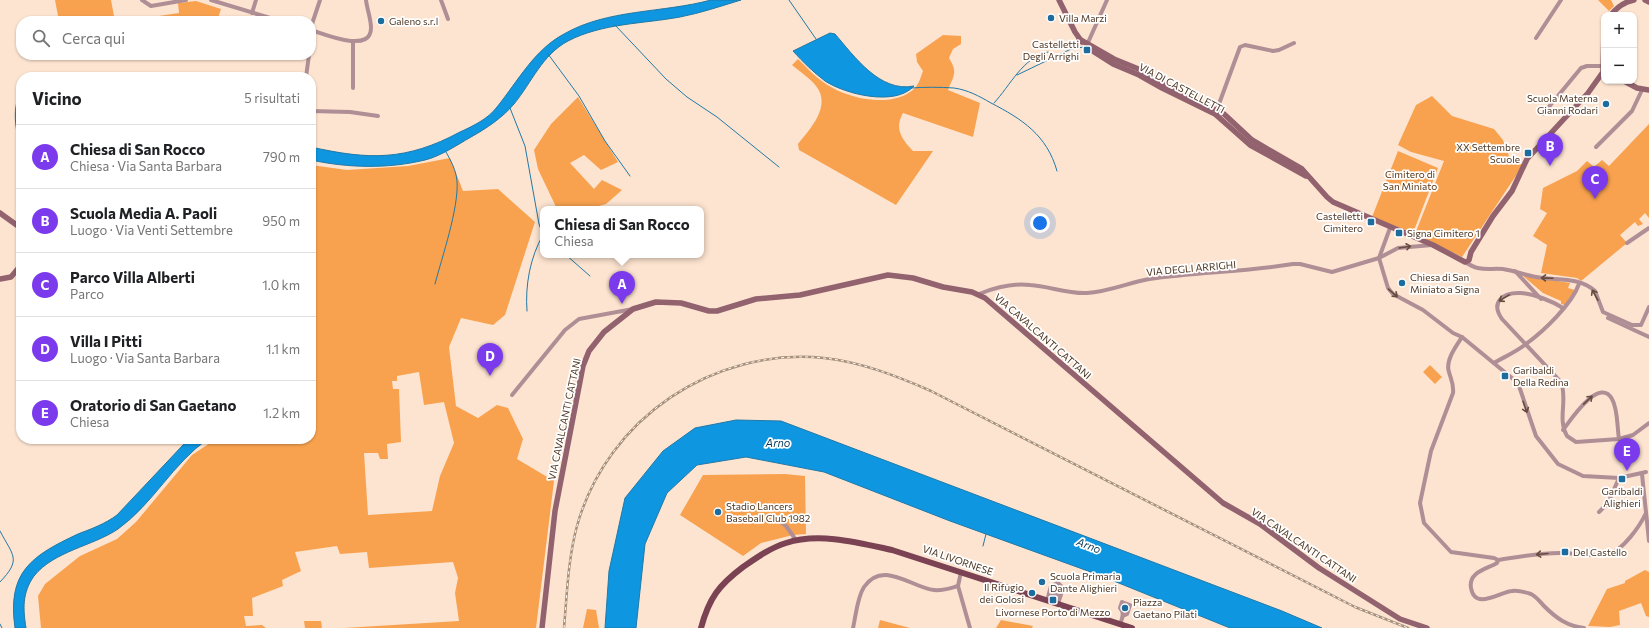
<!DOCTYPE html>
<html lang="it">
<head>
<meta charset="utf-8">
<style>
  body { margin:0; font-family:Commissioner,sans-serif; background:#f2f2f2; color:#202124 }
  .controls { position:absolute; right:12px; top:12px; display:grid; overflow:hidden; border-radius:8px; box-shadow:0 1px 3px #0004 }
  .controls button { width:36px; height:36px; display:grid; place-items:center; padding:0; border:0; border-bottom:1px solid #e0e0e0; background:#fff; color:#202124; font:20px sans-serif }
  .you { position:absolute; left:1040px; top:223px; width:14px; height:14px; margin:-10px; border:3px solid #fff; border-radius:50%; background:#1a73e8; box-shadow:0 0 0 6px #1a73e833 }
  .badge { display:grid; place-items:center; width:26px; height:26px; border-radius:50%; background:#7c3aed; color:#fff; font-size:13px; font-weight:700 }
  .pin { position:absolute; translate:-50% -33px; filter:drop-shadow(0 1px 2px #0008) }
  .pin::after { content:''; position:absolute; top:21px; width:14px; height:12px; background:inherit; clip-path:polygon(0 0,100% 0,50% 100%) }
  .popup { position:absolute; left:540px; top:206px; width:164px; height:52px; box-sizing:border-box; display:grid; place-content:center; border-radius:8px; background:#fff; filter:drop-shadow(0 1px 3px #0005); font-size:13px; white-space:nowrap; color:#757577 }
  .popup b { font-size:15px; color:#202124 }
  .popup::after { content:''; position:absolute; left:50%; top:100%; margin-left:-8px; border:8px solid transparent; border-top-color:#fff }
  .list { margin:0; padding:0; list-style:none }
  h2 { display:flex; justify-content:space-between; align-items:center; height:52px; margin:0; padding:0 16px; font-size:17px }
  h2 small { font-size:13px; font-weight:400; color:#757577 }
  .list li { display:grid; grid-template-columns:26px 1fr auto; gap:12px; align-items:center; box-sizing:border-box; height:64px; padding:0 16px; border-top:1px solid #e0e0e0 }
  .list b { display:block; font-size:15px; white-space:nowrap }
  .list p { margin:0; font-size:13px; white-space:nowrap; color:#757577 }
  .list em { font-size:13px; font-style:normal; color:#757577 }
  .icon { flex:none; width:22px; height:22px; fill:none; stroke:currentColor; stroke-width:2; stroke-linecap:round; stroke-linejoin:round }
  .map { position:relative; flex:none; width:1649px; height:628px; overflow:hidden }
  .search { position:absolute; background:#fff; box-shadow:0 1px 3px #0004; left:16px; top:16px; width:300px; height:44px; display:flex; align-items:center; gap:10px; box-sizing:border-box; padding:0 14px; border-radius:16px; color:#757577; font-size:15px }
  .panel { position:absolute; background:#fff; box-shadow:0 1px 3px #0004; left:16px; top:72px; width:300px; height:372px; border-radius:16px }
  .map>svg:first-child { display:block }
  .green { fill:#f8a24f; fill-rule:evenodd }
  .water { fill:#0e96e1; stroke:#2179a7 }
  .lines { fill:none; stroke-linecap:round; stroke-linejoin:round }
  .stream { stroke:#2179a7; stroke-width:1 }
  .street { stroke:#b08e96; stroke-width:4 }
  .secondary { stroke:#92626f; stroke-width:5.5 }
  .primary { stroke:#7b4253; stroke-width:6 }
  .rail-casing { stroke:#a78f7a; stroke-width:2.5 }
  .rail { stroke:#fff; stroke-width:1; stroke-dasharray:3; stroke-linecap:butt }
  .oneway { stroke:#664c3e }
  .poi-dot { fill:#1d6c9e; stroke:#fff; stroke-width:1.5 }
  .labels { text-anchor:middle; dominant-baseline:central; stroke-width:3.5; stroke-linejoin:round; paint-order:stroke }
  .poi-label { font-size:10px; fill:#4e3621; stroke:#fff; text-anchor:start }
  .street-label { font-size:10px; fill:#4e3621; stroke:#fff }
  .park-label { font-size:10px; fill:#5a3611; stroke:#fff }
  .water-label { font-size:11px; font-style:italic; fill:#073856; stroke:#fff }
</style>
</head>
<body>
<div class="map">
<svg width="1649" height="628" viewBox="0 0 1649 628">
  <rect width="100%" height="100%" fill="#fde4d0"/>
  <g class="green">
    <path d="M55 0H111L114 16 87 21H59Z"/>
    <path d="M1598 0H1611L1614 6 1609 11Z"/>
    <path d="M196 1 221 9 217 21H146L145 18 179 13 178 3Z"/>
    <path d="M943 35 961 36V44L953 49 949 58C958 73 954 75 948 90L980 103 973 137 903 113C894 129 902 139 913 151H933L896 205 799 150 798 144C810 129 832 106 816 86 810 78 800 72 792 65L798 59C808 69 818 80 831 87 853 100 895 108 915 88 919 84 921 76 923 71L917 62 916 54Z"/>
    <path d="M1432 96 1452 116 1494 129 1503 140 1509 156 1523 165 1462 257 1415 234 1444 161 1411 152 1398 145 1416 105Z"/>
    <path d="M578 97 618 162 601 170 584 155 570 163 594 189 602 180 622 190 606 204 588 209H557L538 169 534 150 551 124Z"/>
    <path d="M1649 124V218L1645 213 1639 219 1643 224 1638 226 1635 222 1620 235 1627 243 1581 281 1577 278 1541 273 1547 245 1533 236 1547 213 1540 209 1543 188 1577 171 1587 161 1594 167 1602 160 1609 166Z"/>
    <path d="M1398 151 1438 168 1413 233 1372 217Z"/>
    <path d="M450 158 463 191 498 189 535 222 505 315 493 325 461 318 449 347 456 406 478 418 497 405 508 408 523 439 517 459 554 481 536 628H344L459 621 455 593 458 578 453 562 369 568 367 552 340 554 337 546 295 552 301 571 282 580 283 586 252 598 253 616H244L246 626 262 625 266 628H41L38 596 45 584 80 556 117 539 136 522 192 455 216 439H311V165L347 170 408 166ZM419 372 424 405 444 402 454 443 440 476 432 511 368 515 364 453H378L380 459H388L387 444 401 442 399 389H393L392 381H397V376Z"/>
    <path d="M1522 275 1570 283 1568 288 1575 290 1565 305 1561 304V301L1543 293Z"/>
    <path d="M1430 365 1442 377 1435 384 1423 372Z"/>
    <path d="M785 474 805 476 806 534 793 535 761 543 743 556 680 515 703 475Z"/>
    <path d="M1645 570 1649 572V617L1646 616 1641 603 1619 611 1620 625 1610 627 1588 626 1607 589 1625 583V581Z"/>
    <path d="M587 609 596 610 599 628H583Z"/>
    <path d="M880 620 910 628H878Z"/>
    <path d="M1001 620 1033 626 1032 628H996Z"/>
    <path d="M304 621H321L322 628H305Z"/>
  </g>
  <g class="water">
    <path d="M711 0H741C721 6 701 13 680 17 642 24 603 23 568 41 542 55 532 82 514 104 502 118 487 128 471 137 457 145 441 156 425 160 388 169 348 168 311 160V147C369 160 406 161 460 132 473 126 488 119 497 107 518 81 534 50 564 34 607 9 663 13 711 0Z"/>
    <path d="M830 33 835 34C854 56 880 93 914 86 895 107 845 94 825 81 813 72 803 62 793 51Z"/>
    <path d="M21 91V147C15 129 12 108 21 91Z"/>
    <path d="M736 420 781 421 1282 611 1322 628H1230L1099 575 950 521 824 472 746 457 697 465 667 493 645 544 636 628H605L609 571 625 498 663 451 695 428Z"/>
    <path d="M192 439H208C173 463 153 504 118 529 93 546 54 551 34 576 22 593 23 609 26 628H15C7 572 31 556 78 534 91 529 105 524 117 515L183 445Z"/>
  </g>
  <g class="lines">
    <g class="stream">
      <path d="M789 0 816 39"/>
      <path d="M615 25 666 79 687 97 717 117 779 167"/>
      <path d="M548 54 579 96 605 141 630 176"/>
      <path d="M1017 75 1071 49 1084 47"/>
      <path d="M911 88C925 87 940 87 954 88 968 90 979 96 991 103 1022 119 1047 135 1057 171"/>
      <path d="M994 103C1010 86 1023 57 1048 52"/>
      <path d="M510 108 525 146 539 224 543 235"/>
      <path d="M566 255 590 276"/>
      <path d="M435 284C442 257 459 208 457 181 456 170 451 161 446 152"/>
      <path d="M527 311C525 286 530 257 543 235"/>
      <path d="M0 531C13 556 22 559 0 582"/>
      <path d="M983 546 986 534"/>
      <path d="M0 624 2 628"/>
    </g>
    <g class="street">
      <path d="M142 0 151 6 186 0"/>
      <path d="M211 0 280 21"/>
      <path d="M441 0 448 19"/>
      <path d="M252 13 256 0"/>
      <path d="M311 27 320 0"/>
      <path d="M311 30C324 34 371 54 371 28 371 19 367 9 366 0"/>
      <path d="M1536 38 1561 0"/>
      <path d="M1086 47 1107 0"/>
      <path d="M306 77 309 55"/>
      <path d="M353 88V42"/>
      <path d="M311 111 350 112 378 116"/>
      <path d="M1216 112 1240 47 1245 45 1273 51 1279 50 1294 43"/>
      <path d="M1543 114 1581 68 1587 66H1604"/>
      <path d="M1596 147 1632 111 1642 90"/>
      <path d="M1390 228 1379 258 1388 288 1393 294 1423 310 1453 333 1462 337 1518 383 1536 436 1558 464 1583 476 1619 478 1646 472"/>
      <path d="M1627 243 1649 228"/>
      <path d="M1465 262C1480 272 1487 268 1503 269 1515 271 1525 275 1536 277 1555 281 1579 276 1595 291L1603 312 1632 325H1641L1649 307"/>
      <path d="M1515 271 1541 299"/>
      <path d="M979 294C994 288 1014 283 1030 285 1049 286 1067 294 1087 293 1108 292 1128 283 1149 279 1197 272 1245 272 1293 264H1300L1332 272 1379 258 1398 248 1432 245"/>
      <path d="M1563 308C1552 301 1534 294 1521 293 1503 292 1490 302 1502 319L1561 382C1568 400 1557 419 1567 436L1576 442 1619 439 1633 435 1649 423"/>
      <path d="M1608 318 1649 337"/>
      <path d="M1462 337C1456 346 1445 361 1449 372 1451 380 1454 384 1453 393L1431 451 1420 503 1424 523 1451 552 1494 558 1498 560"/>
      <path d="M1494 363C1504 357 1516 352 1526 344 1544 331 1572 304 1579 284"/>
      <path d="M512 395 565 330 579 319 633 309"/>
      <path d="M1563 430C1570 421 1599 376 1612 399 1618 409 1617 427 1619 439"/>
      <path d="M1642 474 1649 541"/>
      <path d="M1599 512 1608 503 1619 478"/>
      <path d="M781 522 786 526 796 540"/>
      <path d="M961 572 958 586 970 628"/>
      <path d="M1050 590 1052 594 1055 596 1061 592"/>
      <path d="M1047 601 1051 586 1058 583 1063 588 1058 604"/>
      <path d="M1120 625C1122 618 1125 613 1120 608L1122 602 1130 605 1127 614 1123 616"/>
      <path d="M853 628C856 615 857 598 864 587 883 559 912 588 934 590 943 591 951 588 958 586"/>
      <path d="M1584 628C1567 626 1556 618 1544 606 1540 602 1537 597 1531 594 1525 592 1518 590 1512 591 1500 592 1475 611 1471 588 1468 572 1487 569 1497 563L1498 560C1518 557 1539 553 1559 553 1574 553 1596 557 1609 554 1623 550 1640 526 1646 513"/>
    </g>
    <g class="secondary">
      <path d="M1059 0 1075 32 1082 42"/>
      <path d="M1645 0 1649 2"/>
      <path d="M1611 15C1617 7 1624 2 1634 0"/>
      <path d="M1079 39 1114 59 1141 70 1164 85 1224 114 1252 140 1302 169 1327 197 1333 202 1433 245 1465 262 1469 260 1471 252 1493 216 1512 191 1527 159 1588 93 1603 72 1604 30"/>
      <path d="M1091 50 1113 64 1139 75 1162 88 1215 114 1250 145 1306 176"/>
      <path d="M1624 81 1637 88 1649 90"/>
      <path d="M0 213 18 226 21 230"/>
      <path d="M0 279 11 277 21 265"/>
      <path d="M542 628 555 511 583 366 589 351 604 332 633 309 656 302 681 303 709 311H717L756 299 800 295 888 275 913 278 943 287 972 292 985 298 1223 503 1260 524 1319 568 1400 619 1427 628"/>
    </g>
    <path class="primary" d="M701 628C709 598 719 585 743 567 756 558 770 548 786 543 819 532 860 543 892 550L1132 628"/>
    <g class="rail-casing">
      <path id="rail" d="M564 628C567 594 568 559 577 526 607 418 714 347 824 358 861 362 897 376 931 391L1355 607 1408 628"/>
    </g>
    <use href="#rail" class="rail"/>
  </g>
  <defs><path id="oneway-shaft" d="M-6 0H5M1.5-3L5.5 0L1.5 3" fill="none" stroke-width="1.6" stroke-linecap="round" stroke-linejoin="round"/></defs>
  <g class="oneway">
    <use href="#oneway-shaft" transform="translate(1405 247) rotate(-9)"/>
    <use href="#oneway-shaft" transform="translate(1547 278) rotate(-178)"/>
    <use href="#oneway-shaft" transform="translate(1393 293) rotate(41)"/>
    <use href="#oneway-shaft" transform="translate(1595 295) rotate(-119)"/>
    <use href="#oneway-shaft" transform="translate(1504 298) rotate(149)"/>
    <use href="#oneway-shaft" transform="translate(1588 400) rotate(-44)"/>
    <use href="#oneway-shaft" transform="translate(1525 407) rotate(71)"/>
    <use href="#oneway-shaft" transform="translate(1542 554) rotate(175)"/>
  </g>
  <g class="poi-dot">
    <circle cx="1051" cy="18" r="4"/>
    <circle cx="381" cy="21" r="4"/>
    <rect x="1083" y="46" width="8" height="8" rx="2"/>
    <circle cx="1606" cy="104" r="4"/>
    <rect x="1524" y="149" width="8" height="8" rx="2"/>
    <rect x="1367" y="218" width="8" height="8" rx="2"/>
    <rect x="1395" y="229" width="8" height="8" rx="2"/>
    <circle cx="1402" cy="283" r="4"/>
    <rect x="1501" y="372" width="8" height="8" rx="2"/>
    <rect x="1618" y="475" width="8" height="8" rx="2"/>
    <circle cx="718" cy="512" r="4"/>
    <rect x="1561" y="548" width="8" height="8" rx="2"/>
    <circle cx="1042" cy="582" r="4"/>
    <circle cx="1032" cy="593" r="4"/>
    <rect x="1049" y="596" width="8" height="8" rx="2"/>
    <circle cx="1125" cy="608" r="4"/>
  </g>
  <g class="labels">
    <g class="poi-label">
      <text x="1059" y="18">Villa Marzi</text>
      <text x="389" y="21">Galeno s.r.l</text>
      <text x="1079" y="44" text-anchor="end">Castelletti<tspan x="1079" dy="12">Degli Arrighi</tspan></text>
      <text x="1598" y="98" text-anchor="end">Scuola Materna<tspan x="1598" dy="12">Gianni Rodari</tspan></text>
      <text x="1520" y="147" text-anchor="end">XX Settembre<tspan x="1520" dy="12">Scuole</tspan></text>
      <text x="1363" y="216" text-anchor="end">Castelletti<tspan x="1363" dy="12">Cimitero</tspan></text>
      <text x="1407" y="233">Signa Cimitero 1</text>
      <text x="1410" y="277">Chiesa di San<tspan x="1410" dy="12">Miniato a Signa</tspan></text>
      <text x="1513" y="370">Garibaldi<tspan x="1513" dy="12">Della Redina</tspan></text>
      <text x="1622" y="491" text-anchor="middle">Garibaldi<tspan x="1622" dy="12">Alighieri</tspan></text>
      <text x="726" y="506">Stadio Lancers<tspan x="726" dy="12">Baseball Club 1982</tspan></text>
      <text x="1573" y="552">Del Castello</text>
      <text x="1050" y="576">Scuola Primaria<tspan x="1050" dy="12">Dante Alighieri</tspan></text>
      <text x="1024" y="587" text-anchor="end">Il Rifugio<tspan x="1024" dy="12">dei Golosi</tspan></text>
      <text x="1133" y="602">Piazza<tspan x="1133" dy="12">Gaetano Pilati</tspan></text>
      <text x="1053" y="612" text-anchor="middle">Livornese Porto di Mezzo</text>
    </g>
    <g class="street-label">
      <text transform="translate(1182 88) rotate(28)">VIA DI CASTELLETTI</text>
      <text transform="translate(1191 268) rotate(-5)">VIA DEGLI ARRIGHI</text>
      <text transform="translate(1043 336) rotate(41)">VIA CAVALCANTI CATTANI</text>
      <text transform="translate(564 419) rotate(-78)">VIA CAVALCANTI CATTANI</text>
      <text transform="translate(1304 545) rotate(34)">VIA CAVALCANTI CATTANI</text>
      <text transform="translate(958 560) rotate(19)">VIA LIVORNESE</text>
    </g>
    <g class="park-label">
      <text x="1410" y="174">Cimitero di<tspan x="1410" dy="12">San Miniato</tspan></text>
    </g>
    <g class="water-label">
      <text x="778" y="442">Arno</text>
      <text transform="translate(1089 545) rotate(21)">Arno</text>
    </g>
  </g>
</svg>
<div class="controls">
<button>+</button>
<button>−</button>
</div>
<div class="you"></div>
<div class="pin badge" style="left:622px;top:304px">A</div>
<div class="popup"><b>Chiesa di San Rocco</b>Chiesa</div>
<div class="pin badge" style="left:1550px;top:166px">B</div>
<div class="pin badge" style="left:1595px;top:199px">C</div>
<div class="pin badge" style="left:490px;top:376px">D</div>
<div class="pin badge" style="left:1627px;top:471px">E</div>
<div class="search"><svg class="icon" aria-label="search" viewBox="0 0 24 24"><circle cx="10" cy="10" r="6"/><path d="M15 15l6 6"/></svg>Cerca qui</div>
<section class="panel">
<h2>Vicino<small>5 risultati</small></h2>
<ul class="list">
<li><span class="badge">A</span><div><b>Chiesa di San Rocco</b><p>Chiesa · Via Santa Barbara</p></div><em>790 m</em></li>
<li><span class="badge">B</span><div><b>Scuola Media A. Paoli</b><p>Luogo · Via Venti Settembre</p></div><em>950 m</em></li>
<li><span class="badge">C</span><div><b>Parco Villa Alberti</b><p>Parco</p></div><em>1.0 km</em></li>
<li><span class="badge">D</span><div><b>Villa I Pitti</b><p>Luogo · Via Santa Barbara</p></div><em>1.1 km</em></li>
<li><span class="badge">E</span><div><b>Oratorio di San Gaetano</b><p>Chiesa</p></div><em>1.2 km</em></li>
</ul>
</section>
</div>
</body>
</html>
